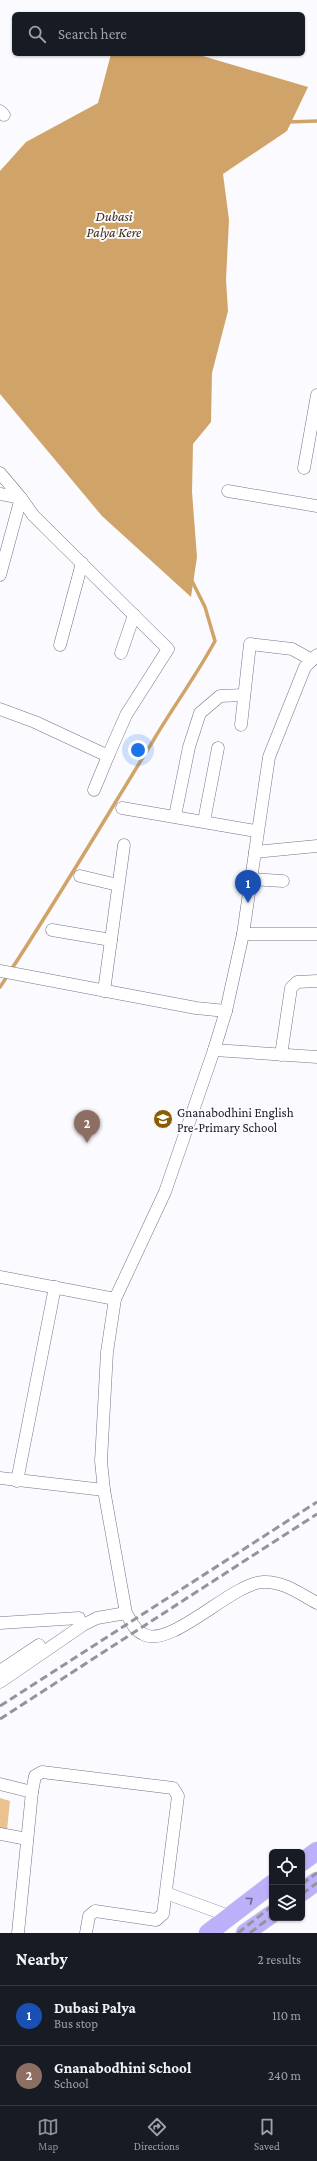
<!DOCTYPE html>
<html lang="en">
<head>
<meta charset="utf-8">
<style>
  body { margin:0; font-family:"Crimson Pro",serif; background:#20242c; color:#f1f3f6 }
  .controls { position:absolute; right:12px; bottom:12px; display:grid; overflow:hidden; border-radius:6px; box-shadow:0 1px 3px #0004 }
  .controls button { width:36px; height:36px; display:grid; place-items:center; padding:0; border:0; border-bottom:1px solid #363941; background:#171b24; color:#f1f3f6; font:20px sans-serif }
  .you { position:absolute; left:138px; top:750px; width:14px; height:14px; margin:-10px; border:3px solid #fff; border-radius:50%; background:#1a73e8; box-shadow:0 0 0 6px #1a73e833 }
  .badge { display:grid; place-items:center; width:26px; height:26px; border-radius:50%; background:#8c9099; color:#fff; font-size:13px; font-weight:700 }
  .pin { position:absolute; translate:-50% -33px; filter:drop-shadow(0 1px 2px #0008) }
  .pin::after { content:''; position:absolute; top:21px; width:14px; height:12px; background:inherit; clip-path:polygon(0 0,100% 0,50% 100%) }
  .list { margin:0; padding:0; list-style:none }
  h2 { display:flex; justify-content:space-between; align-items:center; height:52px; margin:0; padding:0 16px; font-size:17px }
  h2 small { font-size:13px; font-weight:400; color:#9ea1a6 }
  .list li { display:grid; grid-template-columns:26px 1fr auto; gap:12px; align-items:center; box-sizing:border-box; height:60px; padding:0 16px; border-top:1px solid #363941 }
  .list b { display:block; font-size:15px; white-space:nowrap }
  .list p { margin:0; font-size:13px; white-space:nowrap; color:#9ea1a6 }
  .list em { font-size:13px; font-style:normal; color:#9ea1a6 }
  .icon { flex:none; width:22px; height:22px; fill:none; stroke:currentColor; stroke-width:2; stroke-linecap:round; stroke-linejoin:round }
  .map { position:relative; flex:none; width:317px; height:1933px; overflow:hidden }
  .search { position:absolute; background:#171b24; box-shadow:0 1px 3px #0004; left:12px; right:12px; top:12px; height:44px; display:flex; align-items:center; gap:10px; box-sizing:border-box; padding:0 14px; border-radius:6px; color:#9ea1a6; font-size:15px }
  .sheet { height:172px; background:#171b24 }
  nav { display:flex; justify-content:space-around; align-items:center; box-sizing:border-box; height:56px; border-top:1px solid #363941; background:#171b24; font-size:11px; color:#9ea1a6 }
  nav a { display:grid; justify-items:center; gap:2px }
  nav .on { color:#8c9099 }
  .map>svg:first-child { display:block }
  .green { fill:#e9c28e }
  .water { fill:#d0a468 }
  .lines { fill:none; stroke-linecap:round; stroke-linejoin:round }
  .stream { stroke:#d0a468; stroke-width:3.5 }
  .minor-casing { stroke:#767388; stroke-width:13 }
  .highway-casing { stroke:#d7d7d8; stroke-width:19 }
  .minor { stroke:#fff; stroke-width:12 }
  .highway { stroke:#bdb0fb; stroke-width:18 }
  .rail { stroke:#94949a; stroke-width:3; stroke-dasharray:8 4; stroke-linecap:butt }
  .oneway { stroke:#6f6892 }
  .labels { text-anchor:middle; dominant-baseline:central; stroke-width:4; stroke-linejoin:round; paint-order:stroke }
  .poi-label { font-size:13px; fill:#212029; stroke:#fafaff; text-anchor:start }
  .water-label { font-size:14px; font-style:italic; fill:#3f2c11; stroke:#fafaff }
</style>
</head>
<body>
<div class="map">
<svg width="317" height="1933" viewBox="0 0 317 1933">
  <rect width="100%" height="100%" fill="#fafaff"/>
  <path class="green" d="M0 1798 10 1801 6 1840 0 1839Z"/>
  <path class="water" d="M111 54H196L308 87 287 131 223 174 229 220 226 280 228 311 212 373 211 422 193 444 192 492 197 557 191 597 102 516 0 394V171L26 142 98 103Z"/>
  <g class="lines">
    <g class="stream">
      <path d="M288 122 317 121"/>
      <path d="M11 970C60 895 106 817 153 741 173 707 196 676 215 641L205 607 191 579"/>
      <path d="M0 987 8 975"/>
    </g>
    <g class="minor-casing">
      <g id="minor">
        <path d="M0 111 4 115"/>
        <path d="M304 468 317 395"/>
        <path d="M0 473 21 498 0 575"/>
        <path d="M228 491 317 506"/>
        <path d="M0 494 21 498 33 515 168 649 126 715 108 756 35 722 0 709"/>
        <path d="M60 645 82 563"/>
        <path d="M121 653 134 615"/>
        <path d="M317 655 305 667 269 757 243 934 226 1011 214 1050 165 1192 115 1299 107 1352 101 1461 104 1490 126 1613C131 1621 134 1630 143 1634 170 1650 232 1583 263 1582 284 1581 300 1594 317 1603"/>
        <path d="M241 725 250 644 292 649 312 660"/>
        <path d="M94 790 108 756"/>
        <path d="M122 808 256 831"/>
        <path d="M175 816 189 747 200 713 220 696 244 695"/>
        <path d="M204 821 218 748"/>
        <path d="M255 852 317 846"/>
        <path d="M80 876 118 885"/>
        <path d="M251 879 283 881"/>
        <path d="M52 930 111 940"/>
        <path d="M243 934H317"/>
        <path d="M0 971 196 1008 226 1011"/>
        <path d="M104 991 124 845"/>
        <path d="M214 1050 317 1057"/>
        <path d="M281 1055 291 988 297 982 317 981"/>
        <path d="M0 1277 115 1299"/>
        <path d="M0 1478 104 1490"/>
        <path d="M17 1481 55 1287"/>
        <path d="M0 1623 79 1618"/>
        <path d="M0 1671 39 1645"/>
        <path d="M0 1682 83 1625 97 1618 126 1613"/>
        <path d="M0 1784 32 1792"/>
        <path d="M0 1834 27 1839"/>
        <path d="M166 1893 229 1916"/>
        <path d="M18 1933 32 1792 35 1776 42 1772 173 1788 178 1796 163 1914 156 1920 95 1911 89 1916 86 1933"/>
      </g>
    </g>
    <g class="highway-casing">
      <g id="highway">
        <path d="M302 1862 317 1851"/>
        <path d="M302 1892 317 1881"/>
        <path d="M208 1933 272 1884"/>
        <path d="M245 1933 272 1914"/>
      </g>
    </g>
    <use href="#minor" class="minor"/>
    <use href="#highway" class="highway"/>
    <g class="rail">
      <path d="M0 1706 317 1502"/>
      <path d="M0 1719 317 1514"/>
      <path d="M302 1884 317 1873"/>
      <path d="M302 1894 317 1883"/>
      <path d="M238 1933 272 1906"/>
      <path d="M250 1933 272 1916"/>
    </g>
  </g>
  <defs><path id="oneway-chevron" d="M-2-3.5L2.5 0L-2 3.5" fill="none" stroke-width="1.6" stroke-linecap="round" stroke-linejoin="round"/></defs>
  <use class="oneway" href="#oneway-chevron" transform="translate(250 1900) rotate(-37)"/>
  <defs>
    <g id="school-disc" transform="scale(1)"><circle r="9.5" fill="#8b5c01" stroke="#fafaff"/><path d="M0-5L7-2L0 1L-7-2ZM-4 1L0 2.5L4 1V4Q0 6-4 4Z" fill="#fff"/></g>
  </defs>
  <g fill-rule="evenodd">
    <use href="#school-disc" x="163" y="1119"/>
  </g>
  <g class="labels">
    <g class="poi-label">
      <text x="177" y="1112">Gnanabodhini English<tspan x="177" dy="15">Pre-Primary School</tspan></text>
    </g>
    <g class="water-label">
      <text x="114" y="216">Dubasi<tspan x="114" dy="16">Palya Kere</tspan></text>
    </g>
  </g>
</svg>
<div class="controls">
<button><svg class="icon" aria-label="locate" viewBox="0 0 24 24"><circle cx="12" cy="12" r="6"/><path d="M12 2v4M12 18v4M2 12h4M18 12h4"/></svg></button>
<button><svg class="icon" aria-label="layers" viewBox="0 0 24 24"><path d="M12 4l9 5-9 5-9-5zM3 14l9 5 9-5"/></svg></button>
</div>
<div class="you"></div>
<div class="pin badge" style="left:248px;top:903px;background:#1a4fb4">1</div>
<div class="pin badge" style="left:87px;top:1143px;background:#8d6e63">2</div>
<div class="search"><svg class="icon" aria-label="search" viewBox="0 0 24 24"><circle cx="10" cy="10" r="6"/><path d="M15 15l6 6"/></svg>Search here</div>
</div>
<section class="sheet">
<h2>Nearby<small>2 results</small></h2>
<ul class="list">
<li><span class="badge" style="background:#1a4fb4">1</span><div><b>Dubasi Palya</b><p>Bus stop</p></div><em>110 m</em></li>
<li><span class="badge" style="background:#8d6e63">2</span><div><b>Gnanabodhini School</b><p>School</p></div><em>240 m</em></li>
</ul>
</section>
<nav>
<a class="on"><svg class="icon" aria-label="map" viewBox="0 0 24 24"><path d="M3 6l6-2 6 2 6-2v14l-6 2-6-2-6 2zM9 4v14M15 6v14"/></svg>Map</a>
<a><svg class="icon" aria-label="directions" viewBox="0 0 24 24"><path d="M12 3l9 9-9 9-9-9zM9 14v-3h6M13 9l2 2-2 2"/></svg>Directions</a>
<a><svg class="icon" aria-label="saved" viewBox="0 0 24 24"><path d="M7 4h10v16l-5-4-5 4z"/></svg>Saved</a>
</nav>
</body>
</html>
